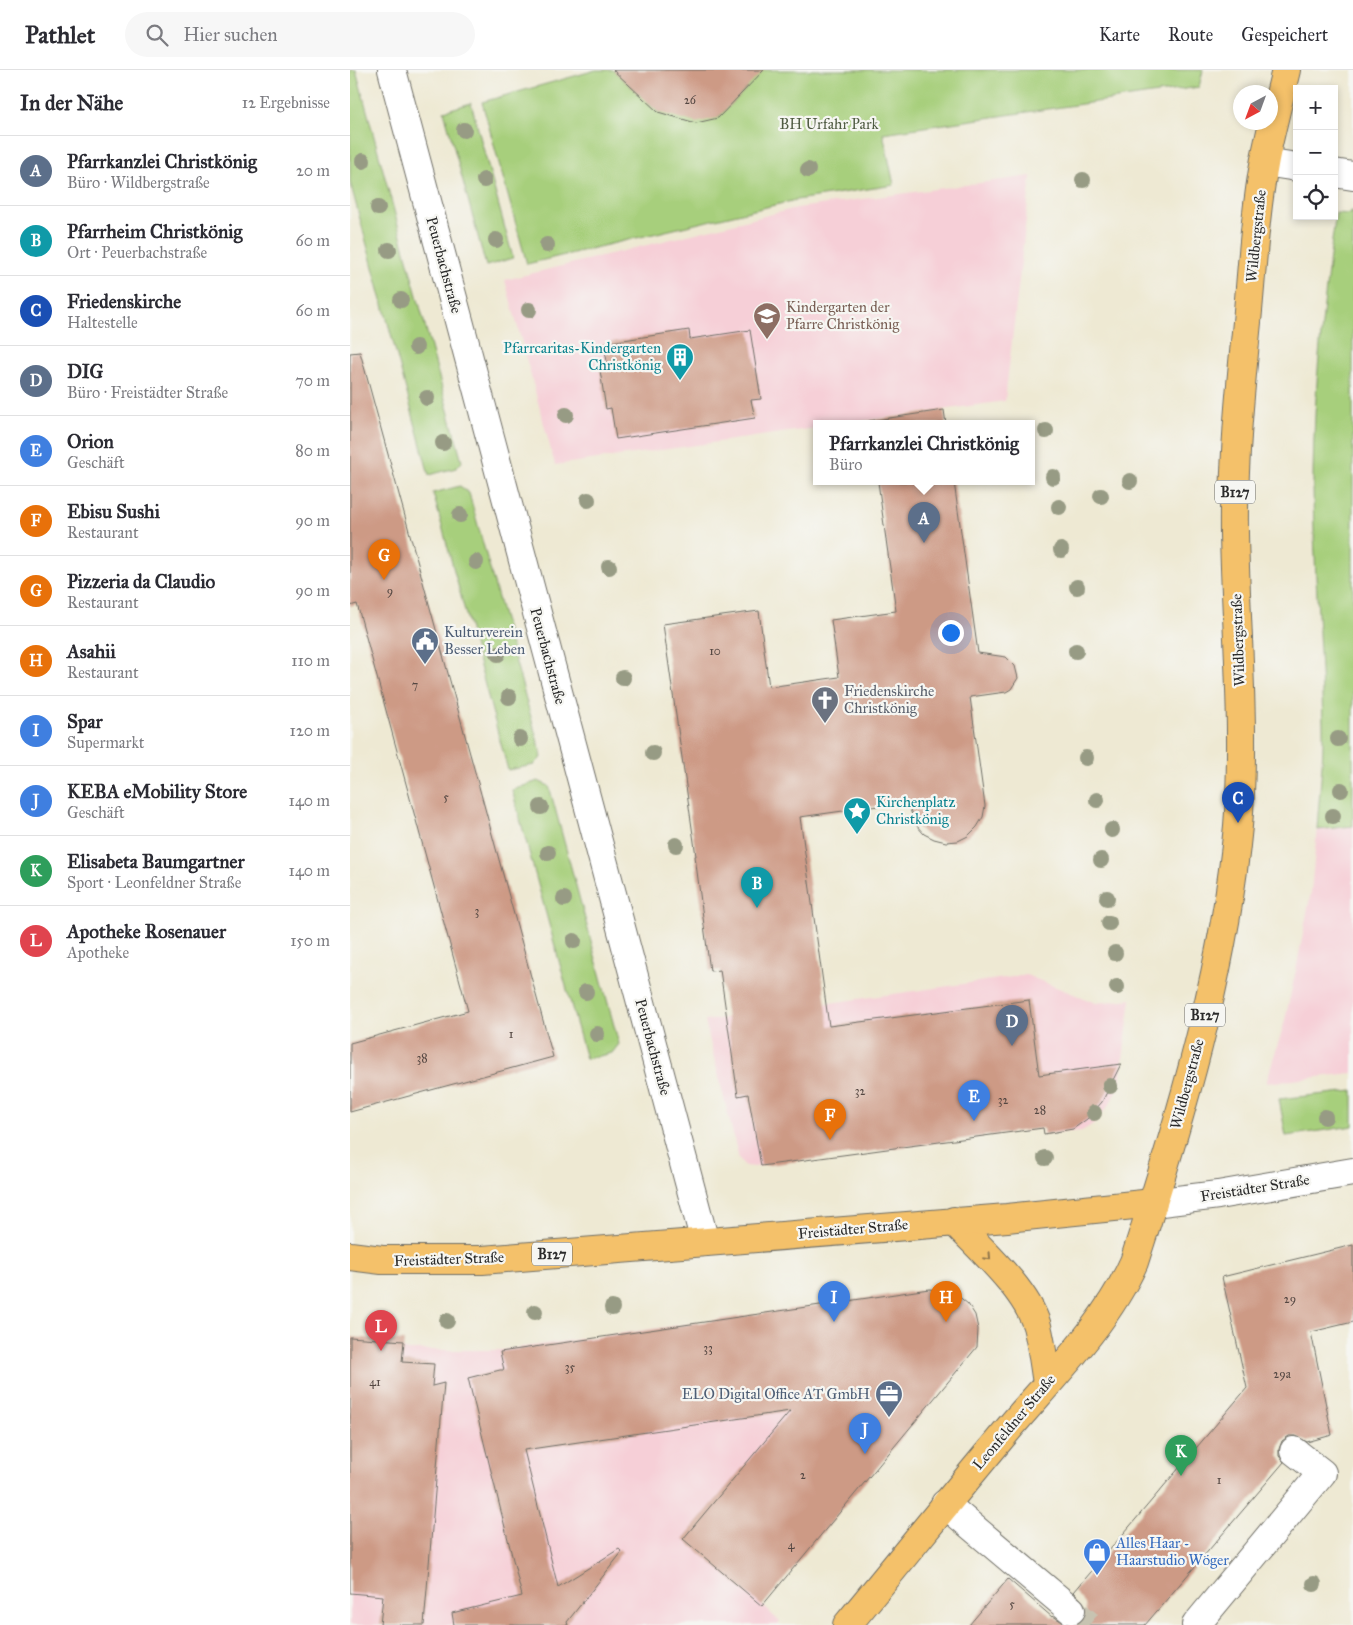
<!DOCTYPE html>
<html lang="de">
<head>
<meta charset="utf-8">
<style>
  body { margin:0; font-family:"IM FELL Great Primer",serif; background:#f7f7f7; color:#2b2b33 }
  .controls { position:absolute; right:15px; top:15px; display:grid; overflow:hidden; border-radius:0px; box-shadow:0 2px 8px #0003 }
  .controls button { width:45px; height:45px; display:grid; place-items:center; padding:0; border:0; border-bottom:1px solid #e1e1e2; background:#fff; color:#2b2b33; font:25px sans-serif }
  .compass { position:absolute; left:883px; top:15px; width:45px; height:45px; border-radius:50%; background:#fff; box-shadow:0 2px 8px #0003; rotate:221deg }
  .you { position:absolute; left:600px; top:562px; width:18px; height:18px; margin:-12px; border:4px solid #fff; border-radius:50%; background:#1a73e8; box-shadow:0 0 0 8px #1a73e833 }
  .badge { display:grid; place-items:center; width:32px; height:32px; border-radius:50%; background:#2563eb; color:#fff; font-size:16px; font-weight:700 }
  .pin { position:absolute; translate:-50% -41px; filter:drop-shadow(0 1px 2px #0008) }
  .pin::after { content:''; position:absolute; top:26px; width:18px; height:15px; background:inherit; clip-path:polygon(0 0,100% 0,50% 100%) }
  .popup { position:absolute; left:463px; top:350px; width:222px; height:65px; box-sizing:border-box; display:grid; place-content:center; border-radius:0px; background:#fff; filter:drop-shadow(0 1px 4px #0005); font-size:16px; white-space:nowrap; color:#7c7c81 }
  .popup b { font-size:19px; color:#2b2b33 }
  .popup::after { content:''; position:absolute; left:50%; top:100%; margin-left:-10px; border:10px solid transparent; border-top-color:#fff }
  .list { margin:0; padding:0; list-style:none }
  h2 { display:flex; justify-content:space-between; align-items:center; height:65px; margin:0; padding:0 20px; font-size:21px }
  h2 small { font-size:16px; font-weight:400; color:#7c7c81 }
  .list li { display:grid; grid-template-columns:32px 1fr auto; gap:15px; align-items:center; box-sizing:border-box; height:70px; padding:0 20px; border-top:1px solid #e1e1e2 }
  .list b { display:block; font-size:19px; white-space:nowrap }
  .list p { margin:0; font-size:16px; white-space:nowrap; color:#7c7c81 }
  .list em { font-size:16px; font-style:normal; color:#7c7c81 }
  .icon { flex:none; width:28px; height:28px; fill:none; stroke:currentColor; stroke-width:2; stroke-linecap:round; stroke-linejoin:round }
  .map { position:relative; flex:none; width:1003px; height:1555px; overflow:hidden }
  header { display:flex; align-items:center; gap:30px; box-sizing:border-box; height:70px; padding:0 25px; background:#fff; border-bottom:1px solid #e1e1e2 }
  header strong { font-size:24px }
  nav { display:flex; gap:28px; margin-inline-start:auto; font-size:18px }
  .search { width:350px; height:45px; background:#f7f7f7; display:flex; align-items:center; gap:12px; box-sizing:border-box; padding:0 18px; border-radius:28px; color:#7c7c81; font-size:19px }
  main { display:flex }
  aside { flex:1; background:#fff }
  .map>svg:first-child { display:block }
  .built { fill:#f6cfd7 }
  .green { fill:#a7cf7b; stroke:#697d53 }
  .building { fill:#cd9a85 }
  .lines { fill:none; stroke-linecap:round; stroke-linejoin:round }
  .minor-tunnel { stroke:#c7c3b1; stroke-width:28; stroke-dasharray:28 14; stroke-linecap:butt }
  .minor-casing { stroke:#6f6e66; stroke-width:30 }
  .major-casing { stroke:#6f6e66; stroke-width:30 }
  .minor { stroke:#fff; stroke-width:28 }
  .major { stroke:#f4c16b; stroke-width:28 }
  .tree { fill:#979b84 }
  .oneway { stroke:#90764b }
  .labels { text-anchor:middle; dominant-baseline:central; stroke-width:4.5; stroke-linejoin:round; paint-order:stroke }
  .number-label { font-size:12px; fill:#544742 }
  .shield { fill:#f6f6f2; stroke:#686867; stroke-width:1 }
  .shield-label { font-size:14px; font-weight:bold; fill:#2b2b2b }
  .park-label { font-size:15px; fill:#505c43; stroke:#f6f6f2 }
  .street-label { font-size:15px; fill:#2b2b2b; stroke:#f6f6f2 }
  .education-label { font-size:15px; fill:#785e54; stroke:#f6f6f2; text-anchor:start }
  .culture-label { font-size:15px; fill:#0d838f; stroke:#f6f6f2; text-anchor:end }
  .service-label { font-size:15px; fill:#4e5e75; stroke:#f6f6f2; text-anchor:start }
  .worship-label { font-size:15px; fill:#5b616d; stroke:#f6f6f2; text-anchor:start }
  .shop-label { font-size:15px; fill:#366cbe; stroke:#f6f6f2; text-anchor:start }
</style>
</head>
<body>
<header>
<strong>Pathlet</strong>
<div class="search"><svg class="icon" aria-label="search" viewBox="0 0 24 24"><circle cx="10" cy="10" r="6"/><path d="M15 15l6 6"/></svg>Hier suchen</div>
<nav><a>Karte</a><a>Route</a><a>Gespeichert</a></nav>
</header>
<main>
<aside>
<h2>In der Nähe<small>12 Ergebnisse</small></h2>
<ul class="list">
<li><span class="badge" style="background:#5c6f8a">A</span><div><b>Pfarrkanzlei Christkönig</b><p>Büro · Wildbergstraße</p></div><em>20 m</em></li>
<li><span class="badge" style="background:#0f9aa8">B</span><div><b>Pfarrheim Christkönig</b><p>Ort · Peuerbachstraße</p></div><em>60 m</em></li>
<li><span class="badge" style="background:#1a4fb4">C</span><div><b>Friedenskirche</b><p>Haltestelle</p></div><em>60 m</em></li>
<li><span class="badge" style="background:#5c6f8a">D</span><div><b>DIG</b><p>Büro · Freistädter Straße</p></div><em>70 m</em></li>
<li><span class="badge" style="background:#3f7fe0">E</span><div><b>Orion</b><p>Geschäft</p></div><em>80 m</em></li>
<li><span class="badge" style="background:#e8710a">F</span><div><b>Ebisu Sushi</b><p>Restaurant</p></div><em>90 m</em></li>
<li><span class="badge" style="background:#e8710a">G</span><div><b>Pizzeria da Claudio</b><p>Restaurant</p></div><em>90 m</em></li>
<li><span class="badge" style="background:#e8710a">H</span><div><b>Asahii</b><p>Restaurant</p></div><em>110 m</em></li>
<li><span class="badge" style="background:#3f7fe0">I</span><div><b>Spar</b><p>Supermarkt</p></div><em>120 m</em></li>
<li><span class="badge" style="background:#3f7fe0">J</span><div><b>KEBA eMobility Store</b><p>Geschäft</p></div><em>140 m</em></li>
<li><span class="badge" style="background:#2e9e5b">K</span><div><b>Elisabeta Baumgartner</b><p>Sport · Leonfeldner Straße</p></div><em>140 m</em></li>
<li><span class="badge" style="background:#e0444e">L</span><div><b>Apotheke Rosenauer</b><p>Apotheke</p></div><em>150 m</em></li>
</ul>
</aside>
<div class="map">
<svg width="1003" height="1555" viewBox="0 0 1003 1555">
  <rect width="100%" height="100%" fill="#f6f6f2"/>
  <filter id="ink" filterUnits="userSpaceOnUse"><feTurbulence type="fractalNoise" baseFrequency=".02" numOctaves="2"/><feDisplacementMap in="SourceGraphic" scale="10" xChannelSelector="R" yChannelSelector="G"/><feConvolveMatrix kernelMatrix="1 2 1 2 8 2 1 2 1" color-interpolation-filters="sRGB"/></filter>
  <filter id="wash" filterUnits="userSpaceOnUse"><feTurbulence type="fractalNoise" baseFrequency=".0096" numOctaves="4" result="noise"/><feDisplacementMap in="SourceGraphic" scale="20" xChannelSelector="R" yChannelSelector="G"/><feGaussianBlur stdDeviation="1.12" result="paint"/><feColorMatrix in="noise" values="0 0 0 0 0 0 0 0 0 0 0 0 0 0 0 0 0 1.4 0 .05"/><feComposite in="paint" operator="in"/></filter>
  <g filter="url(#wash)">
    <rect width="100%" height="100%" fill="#eee9d3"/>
    <g class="built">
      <path d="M681 106 655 331 491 354H466V358L205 395 155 210 447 138Z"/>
      <path d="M1003 756V1003L916 1013 934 954 946 900 961 822 967 760Z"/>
      <path d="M676 905 746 933 781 929 770 1012 760 1034 743 1054 732 1061 693 1064V1058L404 1097 395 1096 389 1089 355 951Z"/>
      <path d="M579 1220 616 1232 626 1245 628 1260 626 1274 620 1286 412 1535 430 1552 428 1555H0V1272L57 1280H152Z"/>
    </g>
    <g class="green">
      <path d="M0 0H6L112 392 106 398 79 405 0 112Z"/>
      <path d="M246 0H263L308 42 368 48 397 18 402 0H853L849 17 533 63 544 115 446 130 177 194 132 32Z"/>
      <path d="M121 33 163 188 136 196 94 41Z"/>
      <path d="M1001 141H1003V756L967 760C969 725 974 689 973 654 971 572 963 490 963 407 964 319 973 230 986 143L1001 144Z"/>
      <path d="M110 416 119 423 192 687 184 695 158 700 83 423Z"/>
      <path d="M188 711 199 716 269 974 262 983 236 989 162 720Z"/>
      <path d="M1003 1021V1056L936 1066 929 1029Z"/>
    </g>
    <g id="blocks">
      <g class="building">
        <path d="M263 0H414L368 48 346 53 308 42Z"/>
        <path d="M339 260 340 269 400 260 411 329 401 330 405 348 266 369 261 338 256 339 249 294 257 292 254 273Z"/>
        <path d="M10 282 203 987 0 1042V973L118 941 7 534 0 536V283Z"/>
        <path d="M594 340 596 354H520L519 351Z"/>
        <path d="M528 412H604L628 583 656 587 665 596 668 608 661 619 656 622 620 627 635 736 633 747 627 757 618 766 608 771 596 772 584 769 574 764 566 755 557 732 450 747 479 956 679 930 689 1005 771 994 752 1032 737 1049 723 1059 694 1064 693 1058 411 1096 398 1024 388 1026 370 900 360 901 345 786H346L313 554 409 541 419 617 489 607 481 550 546 541Z"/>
        <path d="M1003 1175V1252L961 1262 982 1365 957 1372 946 1366H939L932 1371 929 1379V1386L934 1392 795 1555H723L733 1550 736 1542 735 1534 724 1522 897 1318 872 1207Z"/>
        <path d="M579 1219 594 1221 607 1225 618 1234 625 1245 628 1259 627 1277 412 1536 333 1469 440 1341 174 1380 208 1517 269 1479 272 1482 217 1552 218 1555H104L102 1543 172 1526 118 1308 150 1300H154L150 1282Z"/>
        <path d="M0 1267 54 1271 52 1292 84 1294 82 1316 94 1313 74 1555H30L33 1526 0 1523Z"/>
        <path d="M658 1509 702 1547 703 1546 717 1555H619Z"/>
      </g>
    </g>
  </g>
  <g filter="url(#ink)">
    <use href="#blocks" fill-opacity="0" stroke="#6f6e66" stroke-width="1"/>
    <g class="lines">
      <path class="minor-tunnel" d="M721 1540 739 1555"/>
      <g class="minor-casing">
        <g id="minor">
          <path d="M42 0 355 1172"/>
          <path d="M915 92 947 97"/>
          <path d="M984 103 1003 106"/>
          <path d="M803 1133 868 1125 1003 1102"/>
          <path d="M595 1434 721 1540"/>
          <path d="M846 1555 972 1403 944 1381"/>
        </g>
      </g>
      <g class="major-casing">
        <g id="major">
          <path d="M604 1151C631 1180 676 1219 687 1256 692 1275 694 1295 697 1313"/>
          <path d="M0 1186 32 1190H132L657 1148 803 1133"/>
          <path d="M497 1555C552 1489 605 1422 661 1356 703 1307 758 1251 784 1192 830 1050 874 905 888 756 896 659 886 561 884 464 883 393 890 322 897 252 902 198 905 142 915 89 921 59 929 29 936 0"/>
        </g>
      </g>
      <use href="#minor" class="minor"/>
      <use href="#major" class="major"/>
    </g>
    <g class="tree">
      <circle cx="114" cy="60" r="8"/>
      <circle cx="13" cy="91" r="8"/>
      <circle cx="458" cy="100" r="8"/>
      <circle cx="134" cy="110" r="8"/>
      <circle cx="733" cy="110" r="8"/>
      <circle cx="28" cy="138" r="8"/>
      <circle cx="146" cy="170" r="8"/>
      <circle cx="197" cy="175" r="8"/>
      <circle cx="39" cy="180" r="8"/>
      <circle cx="51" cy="230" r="8"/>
      <circle cx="179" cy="240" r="8"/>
      <circle cx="66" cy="277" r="8"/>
      <circle cx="77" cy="328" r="8"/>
      <circle cx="216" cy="345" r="8"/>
      <circle cx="696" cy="361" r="8"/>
      <circle cx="93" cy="373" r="8"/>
      <circle cx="703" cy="407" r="8"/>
      <circle cx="780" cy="411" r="8"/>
      <circle cx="751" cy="426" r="8"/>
      <circle cx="238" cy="430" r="8"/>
      <circle cx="709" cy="437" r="8"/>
      <circle cx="110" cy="445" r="8"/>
      <circle cx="711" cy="480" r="8"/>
      <circle cx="126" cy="492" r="8"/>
      <circle cx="259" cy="497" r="8"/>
      <circle cx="727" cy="517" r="8"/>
      <circle cx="726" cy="581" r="8"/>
      <circle cx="148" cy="584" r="8"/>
      <circle cx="273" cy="608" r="8"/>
      <circle cx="159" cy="627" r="8"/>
      <circle cx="170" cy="669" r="8"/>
      <circle cx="988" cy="669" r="8"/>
      <circle cx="303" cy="683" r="8"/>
      <circle cx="736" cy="688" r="8"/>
      <circle cx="991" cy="720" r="8"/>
      <circle cx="747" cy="730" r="8"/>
      <circle cx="191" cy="737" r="8"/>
      <circle cx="983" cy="746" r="8"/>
      <circle cx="762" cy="760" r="8"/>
      <circle cx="326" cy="775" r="8"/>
      <circle cx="198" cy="783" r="8"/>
      <circle cx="751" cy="790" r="8"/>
      <circle cx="757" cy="828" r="8"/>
      <circle cx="214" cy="829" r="8"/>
      <circle cx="759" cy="853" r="8"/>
      <circle cx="224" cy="871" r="8"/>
      <circle cx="765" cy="883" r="8"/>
      <circle cx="767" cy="917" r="8"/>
      <circle cx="236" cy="922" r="8"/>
      <circle cx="247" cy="964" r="8"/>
      <circle cx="760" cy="1016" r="8"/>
      <circle cx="744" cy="1043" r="8"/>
      <circle cx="975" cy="1047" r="8"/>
      <circle cx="695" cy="1088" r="8"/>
      <circle cx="262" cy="1238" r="8"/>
      <circle cx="185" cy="1242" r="8"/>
      <circle cx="97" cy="1251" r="8"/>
      <circle cx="964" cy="1514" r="8"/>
    </g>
    <defs><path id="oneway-chevron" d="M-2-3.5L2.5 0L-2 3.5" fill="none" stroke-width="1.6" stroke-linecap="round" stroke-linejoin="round" transform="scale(1.25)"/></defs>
    <use class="oneway" href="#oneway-chevron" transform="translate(638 1187) rotate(47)"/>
  </g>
  <defs>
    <g id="school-pin" transform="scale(1.4375)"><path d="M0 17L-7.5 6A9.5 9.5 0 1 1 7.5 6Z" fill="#8d6e63" stroke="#f6f6f2"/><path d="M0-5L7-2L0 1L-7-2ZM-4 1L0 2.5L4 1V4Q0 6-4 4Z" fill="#fff"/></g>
    <g id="building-pin" transform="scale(1.4375)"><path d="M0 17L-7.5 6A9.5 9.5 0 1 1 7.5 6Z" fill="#0f9aa8" stroke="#f6f6f2"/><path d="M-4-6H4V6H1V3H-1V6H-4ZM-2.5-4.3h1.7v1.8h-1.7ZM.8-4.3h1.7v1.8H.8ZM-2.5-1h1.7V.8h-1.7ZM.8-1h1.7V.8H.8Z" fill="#fff"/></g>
    <g id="civic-pin" transform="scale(1.4375)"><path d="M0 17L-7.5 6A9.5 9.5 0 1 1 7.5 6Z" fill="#5c6f8a" stroke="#f6f6f2"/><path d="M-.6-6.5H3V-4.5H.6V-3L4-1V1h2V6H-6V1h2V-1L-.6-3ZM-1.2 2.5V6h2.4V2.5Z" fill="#fff"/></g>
    <g id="church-pin" transform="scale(1.4375)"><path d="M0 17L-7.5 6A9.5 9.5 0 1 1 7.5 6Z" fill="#6b7280" stroke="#f6f6f2"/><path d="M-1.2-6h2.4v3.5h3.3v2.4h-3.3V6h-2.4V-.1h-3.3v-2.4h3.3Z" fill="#fff"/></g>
    <g id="sight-pin" transform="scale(1.4375)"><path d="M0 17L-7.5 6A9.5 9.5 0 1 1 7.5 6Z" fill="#0f9aa8" stroke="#f6f6f2"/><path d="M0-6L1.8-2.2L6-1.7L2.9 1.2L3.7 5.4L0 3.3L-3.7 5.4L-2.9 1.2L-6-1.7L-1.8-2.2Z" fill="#fff"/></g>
    <g id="office-pin" transform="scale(1.4375)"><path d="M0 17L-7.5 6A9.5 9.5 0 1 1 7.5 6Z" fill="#5c6f8a" stroke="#f6f6f2"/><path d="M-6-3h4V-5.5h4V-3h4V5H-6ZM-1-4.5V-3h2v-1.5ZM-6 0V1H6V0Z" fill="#fff"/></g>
    <g id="shop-pin" transform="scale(1.4375)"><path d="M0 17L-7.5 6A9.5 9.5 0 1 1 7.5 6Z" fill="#3f7fe0" stroke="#f6f6f2"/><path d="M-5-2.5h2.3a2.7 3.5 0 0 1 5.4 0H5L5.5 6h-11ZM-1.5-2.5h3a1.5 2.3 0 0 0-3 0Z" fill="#fff"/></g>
  </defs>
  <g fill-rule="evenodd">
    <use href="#school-pin" x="417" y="246"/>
    <use href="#building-pin" x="330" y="287"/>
    <use href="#civic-pin" x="75" y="571"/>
    <use href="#church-pin" x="475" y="630"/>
    <use href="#sight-pin" x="507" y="741"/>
    <use href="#office-pin" x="539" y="1324"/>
    <use href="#shop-pin" x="747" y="1482"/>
  </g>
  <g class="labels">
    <g class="number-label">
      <text x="340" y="30">26</text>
      <text x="40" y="521">9</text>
      <text x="365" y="581">10</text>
      <text x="65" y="615">7</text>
      <text x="96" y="727">5</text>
      <text x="127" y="841">3</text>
      <text x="161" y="964">1</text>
      <text x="72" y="988">38</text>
      <text x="510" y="1021">32</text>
      <text x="653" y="1030">32</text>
      <text x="690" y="1040">28</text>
      <text x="940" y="1229">29</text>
      <text x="358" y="1278">33</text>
      <text x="220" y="1297">35</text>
      <text x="932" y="1304">29a</text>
      <text x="25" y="1312">41</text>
      <text x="453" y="1405">2</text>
      <text x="869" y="1410">1</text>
      <text x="441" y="1475">4</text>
      <text x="662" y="1534">5</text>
    </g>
    <g class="shield">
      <rect x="865" y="410.5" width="40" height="23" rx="4"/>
      <rect x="835" y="933.5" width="40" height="23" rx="4"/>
      <rect x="182" y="1172.5" width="40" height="23" rx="4"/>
    </g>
    <g class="shield-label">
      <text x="885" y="422">B127</text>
      <text x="855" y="945">B127</text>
      <text x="202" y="1184">B127</text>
    </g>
    <g class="park-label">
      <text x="479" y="54">BH Urfahr Park</text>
    </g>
    <g class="street-label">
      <text transform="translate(906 166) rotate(-84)">Wildbergstraße</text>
      <text transform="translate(94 195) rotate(75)">Peuerbachstraße</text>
      <text transform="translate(888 570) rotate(-92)">Wildbergstraße</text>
      <text transform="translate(198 586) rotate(75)">Peuerbachstraße</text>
      <text transform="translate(303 977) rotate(75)">Peuerbachstraße</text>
      <text transform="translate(837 1014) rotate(-75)">Wildbergstraße</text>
      <text transform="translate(905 1118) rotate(-9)">Freistädter Straße</text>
      <text transform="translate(503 1159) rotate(-5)">Freistädter Straße</text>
      <text transform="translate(99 1189) rotate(-2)">Freistädter Straße</text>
      <text transform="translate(664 1352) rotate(-50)">Leonfeldner Straße</text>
    </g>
    <g class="education-label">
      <text x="436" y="237">Kindergarten der<tspan x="436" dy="17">Pfarre Christkönig</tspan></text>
    </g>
    <g class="culture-label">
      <text x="311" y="278">Pfarrcaritas-Kindergarten<tspan x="311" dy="17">Christkönig</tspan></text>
      <text x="526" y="732" text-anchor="start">Kirchenplatz<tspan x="526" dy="17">Christkönig</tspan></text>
    </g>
    <g class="service-label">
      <text x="94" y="562">Kulturverein<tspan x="94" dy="17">Besser Leben</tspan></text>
      <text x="520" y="1324" text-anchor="end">ELO Digital Office AT GmbH</text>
    </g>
    <g class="worship-label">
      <text x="494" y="621">Friedenskirche<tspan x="494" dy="17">Christkönig</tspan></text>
    </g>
    <g class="shop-label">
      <text x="766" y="1473">Alles Haar -<tspan x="766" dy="17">Haarstudio Wöger</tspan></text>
    </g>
  </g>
</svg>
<div class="controls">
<button>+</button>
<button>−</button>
<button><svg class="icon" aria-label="locate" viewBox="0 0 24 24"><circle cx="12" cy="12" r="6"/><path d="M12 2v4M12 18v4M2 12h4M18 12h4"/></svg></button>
</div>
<svg class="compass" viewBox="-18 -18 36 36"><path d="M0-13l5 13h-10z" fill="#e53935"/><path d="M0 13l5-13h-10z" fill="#7c7c81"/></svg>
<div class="you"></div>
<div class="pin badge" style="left:574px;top:473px;background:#5c6f8a">A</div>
<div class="popup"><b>Pfarrkanzlei Christkönig</b>Büro</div>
<div class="pin badge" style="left:407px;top:838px;background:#0f9aa8">B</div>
<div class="pin badge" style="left:888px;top:753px;background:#1a4fb4">C</div>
<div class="pin badge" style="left:662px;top:976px;background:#5c6f8a">D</div>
<div class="pin badge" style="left:624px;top:1051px;background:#3f7fe0">E</div>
<div class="pin badge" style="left:480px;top:1070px;background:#e8710a">F</div>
<div class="pin badge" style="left:34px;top:510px;background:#e8710a">G</div>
<div class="pin badge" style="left:596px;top:1252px;background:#e8710a">H</div>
<div class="pin badge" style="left:484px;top:1252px;background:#3f7fe0">I</div>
<div class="pin badge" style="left:515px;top:1384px;background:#3f7fe0">J</div>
<div class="pin badge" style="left:831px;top:1406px;background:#2e9e5b">K</div>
<div class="pin badge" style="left:31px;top:1281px;background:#e0444e">L</div>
</div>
</main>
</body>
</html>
